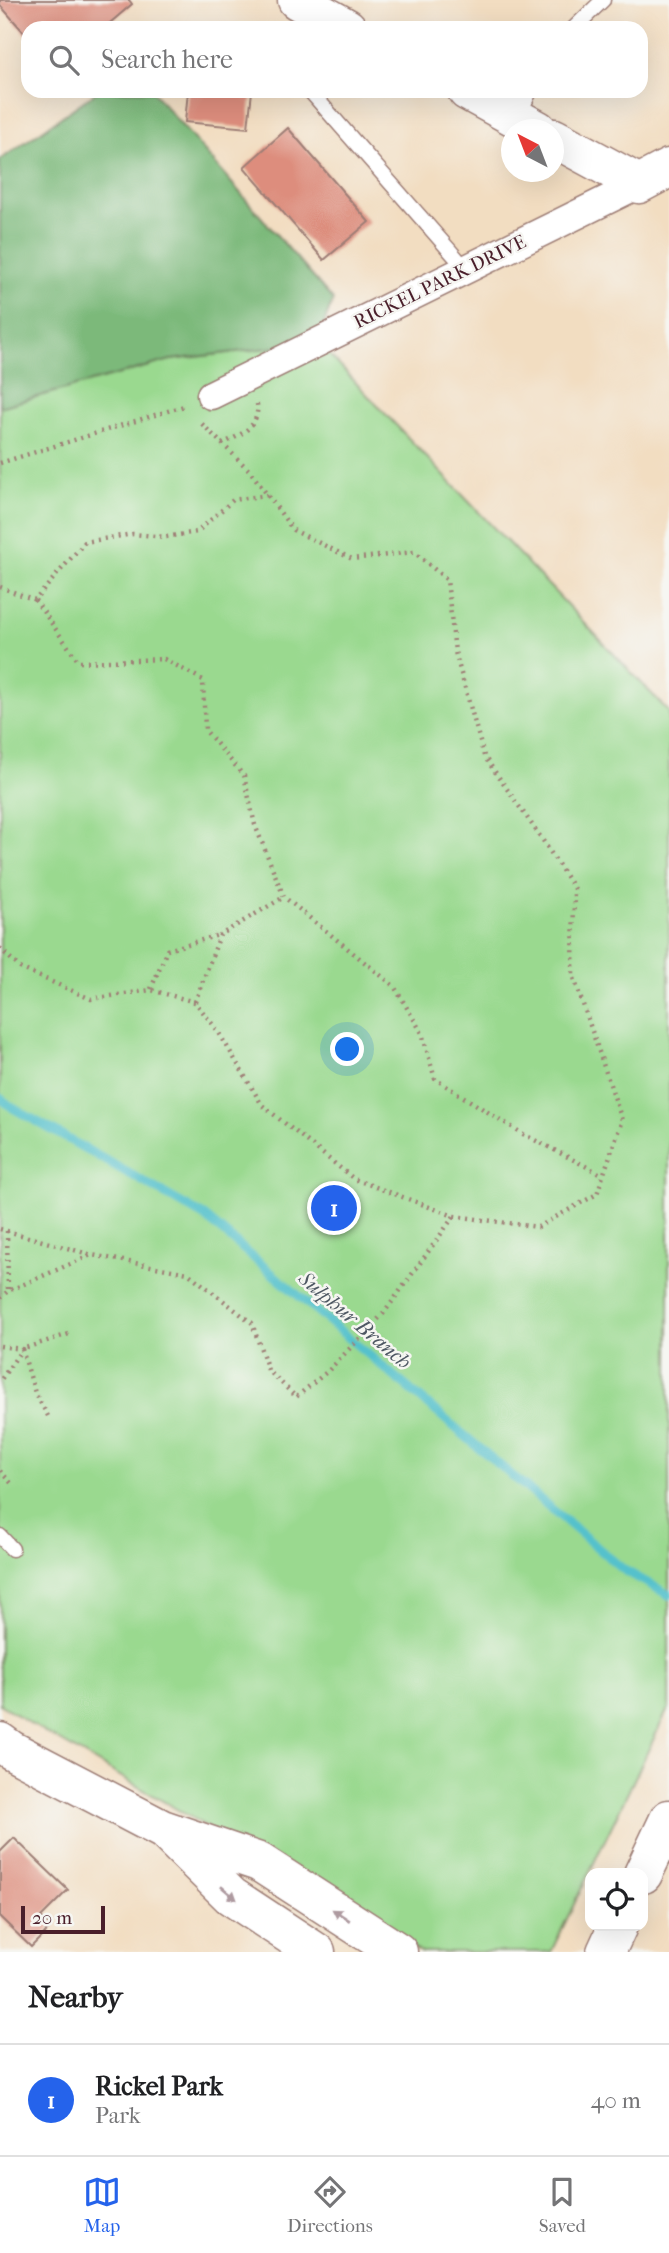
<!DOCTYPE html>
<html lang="en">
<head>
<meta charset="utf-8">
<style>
  body { margin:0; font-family:"IM FELL French Canon",serif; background:#f2f2f2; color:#202124 }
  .controls { position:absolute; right:21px; bottom:21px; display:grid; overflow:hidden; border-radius:14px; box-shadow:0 7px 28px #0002 }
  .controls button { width:63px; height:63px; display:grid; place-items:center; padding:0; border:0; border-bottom:2px solid #e0e0e0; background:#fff; color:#202124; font:35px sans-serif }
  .compass { position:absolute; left:501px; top:119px; width:63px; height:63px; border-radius:50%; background:#fff; box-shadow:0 7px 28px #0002; rotate:318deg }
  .scale { position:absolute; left:21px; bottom:18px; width:84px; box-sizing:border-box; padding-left:7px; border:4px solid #4a1f2b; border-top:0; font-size:19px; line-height:24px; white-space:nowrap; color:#4a1f2b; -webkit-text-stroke:5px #f6f6f2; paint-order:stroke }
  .you { position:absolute; left:348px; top:1050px; width:24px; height:24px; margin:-18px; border:5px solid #fff; border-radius:50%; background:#1a73e8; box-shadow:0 0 0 10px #1a73e833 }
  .badge { display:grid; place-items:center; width:46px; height:46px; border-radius:50%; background:#2563eb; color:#fff; font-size:23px; font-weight:700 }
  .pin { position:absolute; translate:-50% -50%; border:4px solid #fff; box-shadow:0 2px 7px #0006 }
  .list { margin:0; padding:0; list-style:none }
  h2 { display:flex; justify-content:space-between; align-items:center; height:91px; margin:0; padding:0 28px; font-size:30px }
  h2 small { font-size:23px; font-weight:400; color:#757577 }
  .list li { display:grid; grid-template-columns:46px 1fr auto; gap:21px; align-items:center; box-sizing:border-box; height:112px; padding:0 28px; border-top:2px solid #e0e0e0 }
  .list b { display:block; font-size:26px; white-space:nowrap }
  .list p { margin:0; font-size:23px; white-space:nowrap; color:#757577 }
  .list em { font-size:23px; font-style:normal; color:#757577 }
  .icon { flex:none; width:38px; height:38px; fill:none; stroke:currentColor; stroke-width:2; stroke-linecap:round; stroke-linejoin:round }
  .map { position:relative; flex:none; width:669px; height:1952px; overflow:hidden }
  .search { position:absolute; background:#fff; box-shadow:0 7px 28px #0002; left:21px; right:21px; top:21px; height:77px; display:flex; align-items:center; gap:18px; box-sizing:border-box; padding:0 24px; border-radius:21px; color:#757577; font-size:26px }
  .sheet { height:203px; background:#fff }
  nav { display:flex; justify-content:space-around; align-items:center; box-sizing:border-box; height:98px; border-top:2px solid #e0e0e0; background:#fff; font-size:19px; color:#757577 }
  nav a { display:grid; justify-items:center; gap:4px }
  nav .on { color:#2563eb }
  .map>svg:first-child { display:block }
  .green { fill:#9ad98f; stroke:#727c5d; stroke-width:2 }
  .forest { fill:#7bb97a; stroke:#626c52; stroke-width:2 }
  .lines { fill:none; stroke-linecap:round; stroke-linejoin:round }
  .stream { stroke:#54c1cc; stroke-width:9 }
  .building { fill:#dd8d7d }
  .lane-casing { stroke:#9e7e76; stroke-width:17 }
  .street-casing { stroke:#9e7e76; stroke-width:31 }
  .secondary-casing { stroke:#9e7e76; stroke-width:41 }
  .primary-casing { stroke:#9e7e76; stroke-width:41 }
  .path { stroke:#9e7e76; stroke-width:4.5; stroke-dasharray:2 5; stroke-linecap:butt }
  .lane { stroke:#fff; stroke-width:14 }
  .street { stroke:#fff; stroke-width:28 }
  .secondary { stroke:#fff; stroke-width:38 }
  .primary { stroke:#fff; stroke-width:38 }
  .oneway { fill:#ae9aa0 }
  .labels { text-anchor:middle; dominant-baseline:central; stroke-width:5; stroke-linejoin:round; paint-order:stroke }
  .street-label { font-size:19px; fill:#4a1f2b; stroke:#f6f6f2 }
  .water-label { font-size:21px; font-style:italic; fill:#4e5863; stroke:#f6f6f2 }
</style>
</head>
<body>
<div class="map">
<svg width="669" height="1952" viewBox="0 0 669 1952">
  <rect width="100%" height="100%" fill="#f6f6f2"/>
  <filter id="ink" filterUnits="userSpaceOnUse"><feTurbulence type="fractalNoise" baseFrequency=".0143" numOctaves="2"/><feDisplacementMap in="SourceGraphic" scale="14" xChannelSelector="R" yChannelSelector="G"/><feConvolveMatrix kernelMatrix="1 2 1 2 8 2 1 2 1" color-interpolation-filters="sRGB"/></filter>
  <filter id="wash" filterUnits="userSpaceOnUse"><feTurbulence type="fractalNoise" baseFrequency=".00686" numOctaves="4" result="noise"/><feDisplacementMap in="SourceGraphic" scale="28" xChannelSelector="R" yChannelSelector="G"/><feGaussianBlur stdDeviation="1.57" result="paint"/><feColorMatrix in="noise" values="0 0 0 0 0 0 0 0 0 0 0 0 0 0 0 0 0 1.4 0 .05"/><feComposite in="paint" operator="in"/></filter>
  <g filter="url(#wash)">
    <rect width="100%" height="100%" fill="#f2ddc1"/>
    <path class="green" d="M317 342 669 712V1707L551 1952H421L31 1724 0 1704V407L154 362Z"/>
    <path class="forest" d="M98 91H152L333 300 317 342 171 360 0 407V160Z"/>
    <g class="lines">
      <path class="stream" d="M0 1098 13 1108 204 1216 624 1570 669 1595"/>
    </g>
    <g id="blocks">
      <g class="building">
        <path d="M0 0H129L132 4 104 28H28V37L0 5Z"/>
        <path d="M188 91H252L248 128 185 122Z"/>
        <path d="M288 128 369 222 324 260 244 167Z"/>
        <path d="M14 1838 68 1890 41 1917 51 1927 31 1947 0 1917V1852Z"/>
      </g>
    </g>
  </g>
  <g filter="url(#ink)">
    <use href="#blocks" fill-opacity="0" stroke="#9e7e76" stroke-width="2"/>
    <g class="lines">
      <g class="lane-casing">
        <g id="lane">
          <path d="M574 28 603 0"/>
          <path d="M310 91 466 269"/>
          <path d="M518 117 530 91"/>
          <path d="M0 1536 12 1549"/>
        </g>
      </g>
      <g class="street-casing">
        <path id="street" d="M211 395 639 184"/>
      </g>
      <g class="secondary-casing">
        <g id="secondary">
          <path d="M297 0 347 28"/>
          <path d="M467 91 538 130"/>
          <path d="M554 138 639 184 669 168"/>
          <path d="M0 1742 11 1750 162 1829 259 1862 398 1952"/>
          <path d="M169 1835 231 1896 316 1952"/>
        </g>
      </g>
      <g class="primary-casing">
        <g id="primary">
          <path d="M643 1874 669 1819"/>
          <path d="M606 1952 618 1926"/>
        </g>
      </g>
      <g class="path">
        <path d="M222 444C240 435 260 427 257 404"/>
        <path d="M0 463 184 406 186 407"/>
        <path d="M0 587 35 600 85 542 133 534 166 537 197 532 233 500 268 495"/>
        <path d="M35 600 79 662 164 659 203 680 205 730 244 776 255 825 284 897 394 986 422 1033 435 1079 523 1134 603 1175"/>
        <path d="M0 948 20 968 91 999 151 990 195 1002 218 1031 262 1105 354 1179 454 1216 538 1227 597 1194 622 1120 573 975 574 889 542 839 484 756 455 652 447 580 414 552 352 559 293 530 250 471 199 421"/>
        <path d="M151 989 167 950 219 935"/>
        <path d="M195 1002 220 935 284 897"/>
        <path d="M0 1229 92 1255 188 1273 252 1323 268 1370 296 1397 328 1371 384 1313 454 1216"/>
        <path d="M7 1231 8 1291 91 1255"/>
        <path d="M0 1298 8 1291"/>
        <path d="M0 1346 22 1349 0 1381"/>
        <path d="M48 1416 35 1393 22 1349 69 1334"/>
        <path d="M0 1471 13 1485"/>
      </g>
      <use href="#lane" class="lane"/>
      <use href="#street" class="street"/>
      <use href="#secondary" class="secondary"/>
      <use href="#primary" class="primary"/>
    </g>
    <defs><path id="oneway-solid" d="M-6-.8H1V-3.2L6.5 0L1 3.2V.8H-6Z" transform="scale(1.75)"/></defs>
    <g class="oneway">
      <use href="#oneway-solid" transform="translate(229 1893) rotate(40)"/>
      <use href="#oneway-solid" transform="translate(341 1915) rotate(-147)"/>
    </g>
  </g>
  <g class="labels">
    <g class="street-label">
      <text transform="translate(440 282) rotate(-26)">RICKEL PARK DRIVE</text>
    </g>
    <g class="water-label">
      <text transform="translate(355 1320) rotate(40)">Sulphur Branch</text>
    </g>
  </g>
</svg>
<div class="controls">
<button><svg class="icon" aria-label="locate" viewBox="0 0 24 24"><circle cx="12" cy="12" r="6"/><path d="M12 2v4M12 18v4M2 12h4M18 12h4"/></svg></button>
</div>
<svg class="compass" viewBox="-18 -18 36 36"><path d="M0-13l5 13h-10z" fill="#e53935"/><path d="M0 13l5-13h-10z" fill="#757577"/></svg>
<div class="scale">20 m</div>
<div class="you"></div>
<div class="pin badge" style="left:334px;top:1208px">1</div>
<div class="search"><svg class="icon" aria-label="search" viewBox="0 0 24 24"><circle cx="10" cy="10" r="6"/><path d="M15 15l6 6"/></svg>Search here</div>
</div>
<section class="sheet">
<h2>Nearby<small></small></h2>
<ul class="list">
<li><span class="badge">1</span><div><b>Rickel Park</b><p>Park</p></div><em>40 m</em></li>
</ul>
</section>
<nav>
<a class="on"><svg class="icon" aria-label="map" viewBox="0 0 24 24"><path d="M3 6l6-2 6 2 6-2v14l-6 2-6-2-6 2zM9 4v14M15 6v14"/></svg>Map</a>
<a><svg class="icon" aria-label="directions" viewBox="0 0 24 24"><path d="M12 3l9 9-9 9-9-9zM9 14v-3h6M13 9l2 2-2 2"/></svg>Directions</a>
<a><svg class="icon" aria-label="saved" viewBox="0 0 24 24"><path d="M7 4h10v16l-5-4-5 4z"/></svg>Saved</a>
</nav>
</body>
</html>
